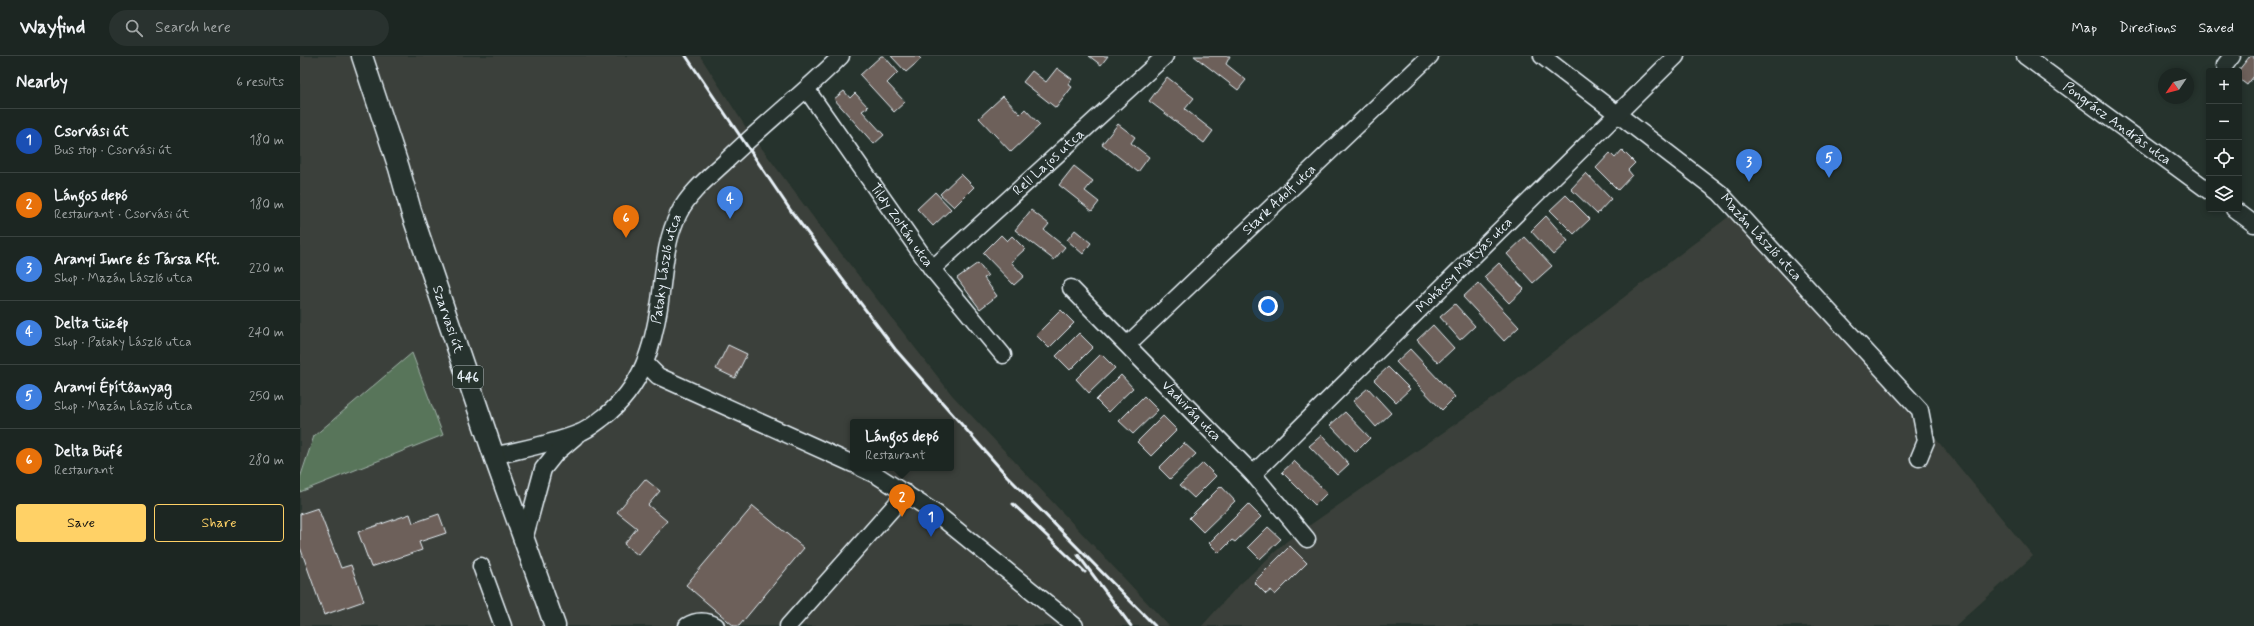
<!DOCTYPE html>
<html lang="en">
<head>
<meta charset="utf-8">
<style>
  body { margin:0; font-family:Mynerve,sans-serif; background:#29322f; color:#f1f3f6 }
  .controls { position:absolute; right:12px; top:12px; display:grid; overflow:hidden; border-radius:4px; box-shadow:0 2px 6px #0003 }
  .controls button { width:36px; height:36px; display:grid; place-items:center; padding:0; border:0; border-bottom:1px solid #3a4340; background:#1c2622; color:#f1f3f6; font:20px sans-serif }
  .compass { position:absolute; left:1858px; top:12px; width:36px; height:36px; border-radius:50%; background:#1c2622; box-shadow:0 2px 6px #0003; rotate:235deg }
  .you { position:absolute; left:968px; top:250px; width:14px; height:14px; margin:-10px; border:3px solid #fff; border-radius:50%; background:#1a73e8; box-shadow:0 0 0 6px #1a73e833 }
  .badge { display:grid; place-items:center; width:26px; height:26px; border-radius:50%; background:#ffd166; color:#fff; font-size:13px; font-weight:700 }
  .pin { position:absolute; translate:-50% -33px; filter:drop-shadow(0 1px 2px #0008) }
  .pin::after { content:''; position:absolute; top:21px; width:14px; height:12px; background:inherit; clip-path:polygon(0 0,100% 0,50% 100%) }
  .popup { position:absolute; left:550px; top:363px; width:104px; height:52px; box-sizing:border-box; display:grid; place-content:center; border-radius:4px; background:#1c2622; filter:drop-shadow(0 1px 3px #0005); font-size:13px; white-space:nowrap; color:#a0a5a5 }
  .popup b { font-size:15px; color:#f1f3f6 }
  .popup::after { content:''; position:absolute; left:50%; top:100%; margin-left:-8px; border:8px solid transparent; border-top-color:#1c2622 }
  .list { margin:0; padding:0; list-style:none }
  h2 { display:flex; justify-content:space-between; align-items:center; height:52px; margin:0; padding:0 16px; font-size:17px }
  h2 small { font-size:13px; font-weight:400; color:#a0a5a5 }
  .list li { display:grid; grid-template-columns:26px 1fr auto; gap:12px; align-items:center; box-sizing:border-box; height:64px; padding:0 16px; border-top:1px solid #3a4340 }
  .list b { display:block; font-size:15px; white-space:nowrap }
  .list p { margin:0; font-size:13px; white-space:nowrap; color:#a0a5a5 }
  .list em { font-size:13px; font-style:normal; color:#a0a5a5 }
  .actions { display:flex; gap:8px; padding:12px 16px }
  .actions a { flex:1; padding:9px 0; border:1px solid #ffd166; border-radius:4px; text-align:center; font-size:14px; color:#ffd166 }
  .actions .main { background:#ffd166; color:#111 }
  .icon { flex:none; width:22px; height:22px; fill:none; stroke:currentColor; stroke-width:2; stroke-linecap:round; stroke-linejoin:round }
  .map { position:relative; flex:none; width:1954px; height:570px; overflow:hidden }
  header { display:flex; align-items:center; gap:24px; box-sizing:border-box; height:56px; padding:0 20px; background:#1c2622; border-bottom:1px solid #3a4340 }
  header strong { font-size:19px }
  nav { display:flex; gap:22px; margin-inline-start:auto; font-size:14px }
  .search { width:280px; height:36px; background:#29322f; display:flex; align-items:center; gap:10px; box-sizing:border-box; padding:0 14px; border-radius:22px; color:#a0a5a5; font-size:15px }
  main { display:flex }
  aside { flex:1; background:#1c2622 }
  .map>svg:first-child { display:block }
  .built { fill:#3b413a; fill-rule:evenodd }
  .green { fill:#59745a; stroke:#a0b2a9 }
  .building { fill:#6d615a; stroke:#e8f1f8 }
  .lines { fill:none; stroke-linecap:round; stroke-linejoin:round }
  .minor-casing { stroke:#e8f1f8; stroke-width:19 }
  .major-casing { stroke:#e8f1f8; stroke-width:23 }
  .minor { stroke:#26332d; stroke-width:16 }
  .major { stroke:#26332d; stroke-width:20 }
  .rail { stroke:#e8f1f8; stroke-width:3 }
  .labels { text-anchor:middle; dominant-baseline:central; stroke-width:4; stroke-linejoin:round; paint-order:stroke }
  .shield { fill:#26332d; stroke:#aeb8bb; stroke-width:1 }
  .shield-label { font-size:13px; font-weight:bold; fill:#e8f1f8 }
  .street-label { font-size:14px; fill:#e8f1f8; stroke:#26332d }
</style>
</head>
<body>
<header>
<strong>Wayfind</strong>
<div class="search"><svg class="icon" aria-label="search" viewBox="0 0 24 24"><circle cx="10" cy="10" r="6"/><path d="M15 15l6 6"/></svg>Search here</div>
<nav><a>Map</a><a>Directions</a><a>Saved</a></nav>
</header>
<main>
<aside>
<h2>Nearby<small>6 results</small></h2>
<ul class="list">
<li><span class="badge" style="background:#1a4fb4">1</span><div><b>Csorvási út</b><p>Bus stop · Csorvási út</p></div><em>180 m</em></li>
<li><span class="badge" style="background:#e8710a">2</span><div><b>Lángos depó</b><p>Restaurant · Csorvási út</p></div><em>180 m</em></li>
<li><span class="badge" style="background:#3f7fe0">3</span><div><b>Aranyi Imre és Társa Kft.</b><p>Shop · Mazán László utca</p></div><em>220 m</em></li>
<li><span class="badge" style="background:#3f7fe0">4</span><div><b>Delta tüzép</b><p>Shop · Pataky László utca</p></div><em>240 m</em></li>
<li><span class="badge" style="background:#3f7fe0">5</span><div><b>Aranyi Építőanyag</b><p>Shop · Mazán László utca</p></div><em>250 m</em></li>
<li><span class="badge" style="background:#e8710a">6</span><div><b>Delta Büfé</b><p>Restaurant</p></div><em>280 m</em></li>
</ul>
<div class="actions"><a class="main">Save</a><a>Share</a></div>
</aside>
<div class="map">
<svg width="1954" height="570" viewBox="0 0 1954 570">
  <rect width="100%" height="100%" fill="#26332d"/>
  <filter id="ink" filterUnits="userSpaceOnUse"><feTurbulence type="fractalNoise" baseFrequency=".025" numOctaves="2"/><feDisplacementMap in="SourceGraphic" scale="8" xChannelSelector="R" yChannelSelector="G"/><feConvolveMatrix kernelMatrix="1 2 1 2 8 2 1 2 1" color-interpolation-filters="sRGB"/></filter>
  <g filter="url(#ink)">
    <g class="built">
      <path d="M0 0H400L445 70 522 173 652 339 869 570H0ZM553 366H651V412H553Z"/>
      <path d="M1436 155 1626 371 1733 500 1655 570H902L936 532 987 485 1197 339Z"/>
    </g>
    <path class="green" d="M112 297 143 379 0 436V422L14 380Z"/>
    <g class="building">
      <path d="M581 0H584L598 16 587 27 605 46 594 56 560 19Z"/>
      <path d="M591 0H618L621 3 606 16Z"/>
      <path d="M789 0H808L801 9Z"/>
      <path d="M894 0H930L926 8 946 24 938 34Z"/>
      <path d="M1950 0H1954V20L1947 29 1939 23 1938 15Z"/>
      <path d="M757 12 772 23 768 28 772 31 756 52 723 26 732 15 746 26Z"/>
      <path d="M867 21 894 42 885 53 913 75 904 87 849 45Z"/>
      <path d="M544 35 550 42 555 37 568 51 562 55 584 79 574 88 534 43Z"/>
      <path d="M703 40 720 58 725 53 740 69 711 96 679 62Z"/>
      <path d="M818 68 835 81 831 87 849 101 838 116 802 88Z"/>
      <path d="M1322 94 1335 107 1328 114 1332 119 1318 134 1296 112 1310 97 1315 102Z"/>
      <path d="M774 110 793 125 785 135 799 146 792 155 759 129Z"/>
      <path d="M1286 117 1311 143 1297 158 1271 133Z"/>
      <path d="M661 118 674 131 654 151 640 138Z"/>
      <path d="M635 136 651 153 633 170 617 153Z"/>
      <path d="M1266 139 1290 163 1274 178 1250 154Z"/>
      <path d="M731 154 749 168 744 174 765 191 754 204 715 174Z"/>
      <path d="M1246 160 1268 185 1253 199 1231 175Z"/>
      <path d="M775 174 791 187 783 198 767 184Z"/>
      <path d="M701 179 707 185 712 180 725 193 711 206 724 220 714 229 683 197Z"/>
      <path d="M1225 181 1252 210 1233 227 1207 198Z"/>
      <path d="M678 207 688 220 684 222 697 240 680 253 657 222Z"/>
      <path d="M1199 207 1224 233 1209 247 1184 221Z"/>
      <path d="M1178 227 1219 271 1204 285 1163 241Z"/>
      <path d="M1155 248 1175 270 1160 284 1140 261Z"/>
      <path d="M761 254 774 267 749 292 736 279Z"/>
      <path d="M1133 269 1154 292 1138 307 1117 284Z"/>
      <path d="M779 277 793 291 770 314 756 300Z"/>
      <path d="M428 289 447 298 435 322 416 313Z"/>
      <path d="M1110 293 1155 341 1142 354 1096 306Z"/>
      <path d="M801 298 815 312 789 337 776 323Z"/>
      <path d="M1088 311 1110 333 1096 346 1074 324Z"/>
      <path d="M821 319 833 332 808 356 796 344Z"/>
      <path d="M1068 332 1091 357 1076 371 1053 345Z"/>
      <path d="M844 340 858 354 833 378 819 365Z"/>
      <path d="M1045 356 1070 382 1056 396 1030 369Z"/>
      <path d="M863 360 877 374 851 400 837 386Z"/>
      <path d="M1022 379 1049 408 1037 419 1009 390Z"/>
      <path d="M884 387 896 398 870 423 859 412Z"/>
      <path d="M994 405 1027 437 1015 449 982 416Z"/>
      <path d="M903 407 916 420 894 442 880 429Z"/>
      <path d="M345 423 360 435 348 449 367 465 338 499 324 488 337 472 317 456Z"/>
      <path d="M921 430 935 445 903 476 889 462Z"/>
      <path d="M948 448 961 461 935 486 932 484 919 497 909 487Z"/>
      <path d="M453 450 504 492 439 570H434L386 529Z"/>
      <path d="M18 452 41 512 51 509 64 545 24 559 0 491V458Z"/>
      <path d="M110 458 113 467 139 458 146 477 119 486 122 494 71 511 58 476Z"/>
      <path d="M968 471 981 483 960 503 948 491Z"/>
      <path d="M990 490 1007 507 975 539 971 534 966 538 954 526Z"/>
    </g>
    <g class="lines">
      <g class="minor-casing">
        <g id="minor">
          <path id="s1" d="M1242 0 1420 137 1620 354 1626 385 1619 402"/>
          <path id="s2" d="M1725 0 1909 135"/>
          <path d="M1925 9 1932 0"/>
          <path id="s3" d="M507 34 632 213 703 299"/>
          <path d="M1934 153 1954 168"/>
          <path id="s4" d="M632 213 865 0"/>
          <path id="s5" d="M771 232 953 418 1007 483"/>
          <path id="s6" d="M828 288 1130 0"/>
          <path d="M346 308 358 320 553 408"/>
          <path id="s7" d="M194 400C222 393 252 388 279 377 288 374 296 367 304 361 342 331 353 292 360 245 364 216 365 184 379 157 389 137 409 121 425 106 463 69 504 37 541 0"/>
          <path d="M561 412 578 420 637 458 775 570"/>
          <path id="s8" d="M953 418 1376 0"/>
          <path d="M225 480 243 413 255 398 275 381"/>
          <path d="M181 510 203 570"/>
          <path d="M387 570C396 564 407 564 416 570"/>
          <path d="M488 570 606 437"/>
        </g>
      </g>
      <g class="major-casing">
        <g id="major">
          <path id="s9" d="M62 0 99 112 111 155 194 400 255 570"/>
        </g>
      </g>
      <use href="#minor" class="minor"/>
      <use href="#major" class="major"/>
      <g class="rail">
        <path d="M386 0 491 155 595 293 707 420 855 570"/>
        <path d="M713 448 785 516"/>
        <path d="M778 499 831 570"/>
      </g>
    </g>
  </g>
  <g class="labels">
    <rect class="shield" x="153" y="310" width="30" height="22" rx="3"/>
    <g class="shield-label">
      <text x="168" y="321">446</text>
    </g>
    <g class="street-label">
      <text stroke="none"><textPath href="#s2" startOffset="114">Pongrácz András utca</textPath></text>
      <text stroke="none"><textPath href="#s4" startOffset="158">Rell Lajos utca</textPath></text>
      <text stroke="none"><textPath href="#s6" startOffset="209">Stark Adolf utca</textPath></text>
      <text stroke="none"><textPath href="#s3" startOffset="165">Tildy Zoltán utca</textPath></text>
      <text stroke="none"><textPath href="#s1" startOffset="285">Mazán László utca</textPath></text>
      <text stroke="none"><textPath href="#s8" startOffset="297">Mohácsy Mátyás utca</textPath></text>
      <text stroke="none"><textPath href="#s7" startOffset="283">Pataky László utca</textPath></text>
      <text stroke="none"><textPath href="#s9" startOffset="277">Szarvasi út</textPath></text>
      <text stroke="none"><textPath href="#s5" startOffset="172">Vadvirág utca</textPath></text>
    </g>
  </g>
</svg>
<div class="controls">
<button>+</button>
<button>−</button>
<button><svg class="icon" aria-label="locate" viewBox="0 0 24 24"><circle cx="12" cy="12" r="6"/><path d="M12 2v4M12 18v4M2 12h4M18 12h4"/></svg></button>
<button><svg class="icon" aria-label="layers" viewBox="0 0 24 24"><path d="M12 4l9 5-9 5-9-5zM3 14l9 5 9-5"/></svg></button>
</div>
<svg class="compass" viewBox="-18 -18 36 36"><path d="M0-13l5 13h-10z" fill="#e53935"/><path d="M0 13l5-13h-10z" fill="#a0a5a5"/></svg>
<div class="you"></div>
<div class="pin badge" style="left:631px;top:481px;background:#1a4fb4">1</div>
<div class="pin badge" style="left:602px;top:461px;background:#e8710a">2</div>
<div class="popup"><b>Lángos depó</b>Restaurant</div>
<div class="pin badge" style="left:1449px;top:126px;background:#3f7fe0">3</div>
<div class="pin badge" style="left:430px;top:163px;background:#3f7fe0">4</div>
<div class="pin badge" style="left:1529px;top:122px;background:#3f7fe0">5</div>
<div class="pin badge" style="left:326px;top:182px;background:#e8710a">6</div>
</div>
</main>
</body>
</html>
